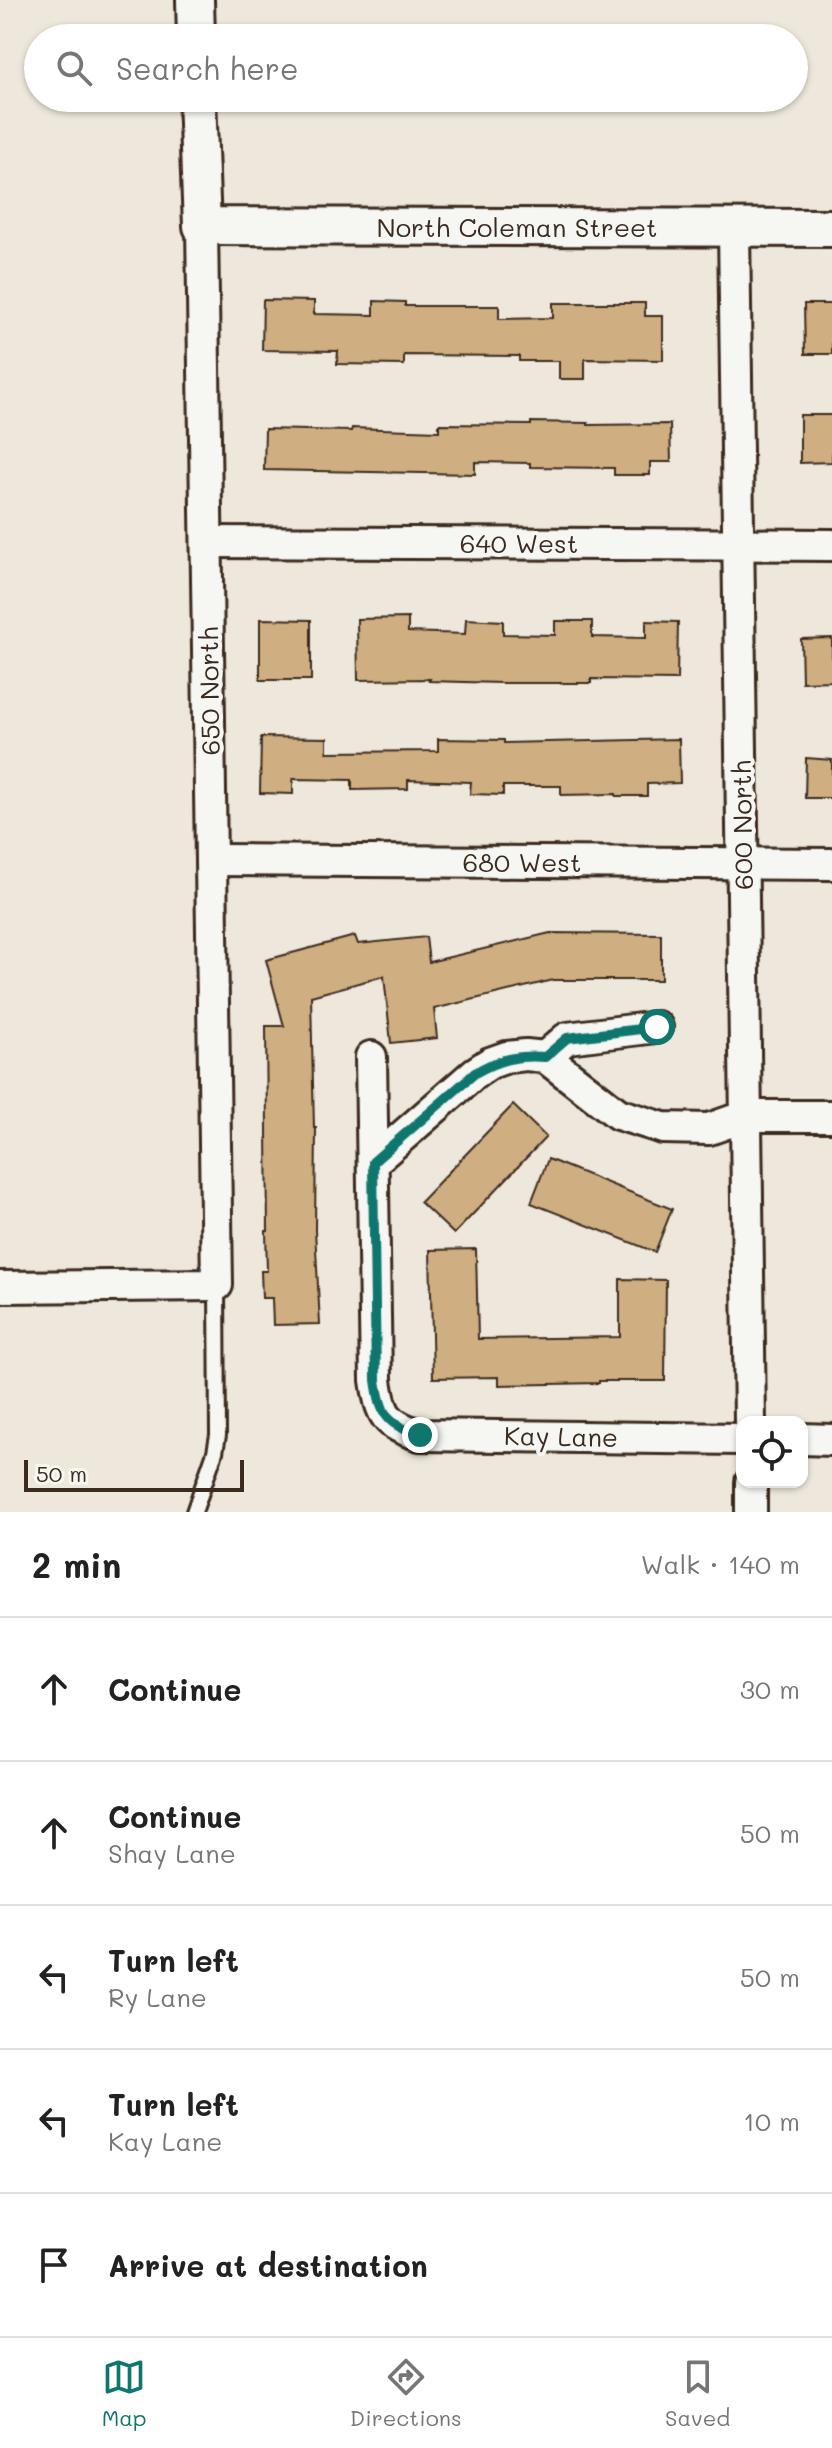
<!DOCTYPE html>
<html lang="en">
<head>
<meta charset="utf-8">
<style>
  body { margin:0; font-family:Mali,sans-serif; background:#f6f6f6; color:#222 }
  .controls { position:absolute; right:24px; bottom:24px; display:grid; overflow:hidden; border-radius:16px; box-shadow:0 2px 6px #0004 }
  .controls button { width:72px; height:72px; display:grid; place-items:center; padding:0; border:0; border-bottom:2px solid #e0e0e0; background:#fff; color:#222; font:40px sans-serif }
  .scale { position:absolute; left:24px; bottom:20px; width:220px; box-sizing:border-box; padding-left:8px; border:4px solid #3b2a1e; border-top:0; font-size:22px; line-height:28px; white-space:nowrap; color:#3b2a1e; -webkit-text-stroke:6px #f6f6f2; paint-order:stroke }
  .stop { position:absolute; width:24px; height:24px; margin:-18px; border:6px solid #0f766e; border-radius:50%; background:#fff }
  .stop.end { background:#0f766e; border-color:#fff; box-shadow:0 2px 8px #0008 }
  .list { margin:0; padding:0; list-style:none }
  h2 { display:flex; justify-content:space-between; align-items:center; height:104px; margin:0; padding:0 32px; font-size:34px }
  h2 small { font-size:26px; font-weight:400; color:#767676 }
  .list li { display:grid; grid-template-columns:52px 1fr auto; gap:24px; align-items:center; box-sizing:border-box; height:144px; padding:0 32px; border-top:2px solid #e0e0e0 }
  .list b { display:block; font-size:30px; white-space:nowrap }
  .list p { margin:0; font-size:26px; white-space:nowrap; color:#767676 }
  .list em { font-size:26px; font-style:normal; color:#767676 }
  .icon { flex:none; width:44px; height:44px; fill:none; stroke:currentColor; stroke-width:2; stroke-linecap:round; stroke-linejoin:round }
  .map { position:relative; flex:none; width:832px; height:1512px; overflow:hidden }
  .search { position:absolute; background:#fff; box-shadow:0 2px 6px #0004; left:24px; right:24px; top:24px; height:88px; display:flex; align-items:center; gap:20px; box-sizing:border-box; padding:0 28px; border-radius:44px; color:#767676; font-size:30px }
  .sheet { height:824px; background:#fff }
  nav { display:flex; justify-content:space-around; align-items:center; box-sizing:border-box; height:112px; border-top:2px solid #e0e0e0; background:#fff; font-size:22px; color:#767676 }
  nav a { display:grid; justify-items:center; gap:4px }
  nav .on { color:#0f766e }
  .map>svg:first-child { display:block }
  .building { fill:#cfaf82; stroke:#3b2a1e; stroke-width:2 }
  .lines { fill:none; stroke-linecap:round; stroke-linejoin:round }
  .service-casing { stroke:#3b2a1e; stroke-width:20 }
  .minor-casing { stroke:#3b2a1e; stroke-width:36 }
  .tertiary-casing { stroke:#3b2a1e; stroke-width:42 }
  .service { stroke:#f6f6f2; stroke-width:14 }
  .minor { stroke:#f6f6f2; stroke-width:30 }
  .tertiary { stroke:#f6f6f2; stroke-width:36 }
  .route { stroke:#0f766e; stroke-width:10 }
  .labels { text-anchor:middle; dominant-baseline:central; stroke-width:8; stroke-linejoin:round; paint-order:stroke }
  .street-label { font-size:26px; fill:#3b2a1e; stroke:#f6f6f2 }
</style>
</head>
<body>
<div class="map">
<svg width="832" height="1512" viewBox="0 0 832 1512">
  <rect width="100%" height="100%" fill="#eee8dc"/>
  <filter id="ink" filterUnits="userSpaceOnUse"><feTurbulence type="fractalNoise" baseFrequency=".0125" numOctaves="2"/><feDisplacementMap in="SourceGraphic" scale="16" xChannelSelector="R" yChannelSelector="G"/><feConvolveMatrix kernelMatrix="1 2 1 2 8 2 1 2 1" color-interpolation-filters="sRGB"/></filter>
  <g filter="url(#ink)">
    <g class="building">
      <path d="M263 300 314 301V314L374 315V301L405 302V306H499V319L553 318V303H645V316H663V360L585 359V379H559V361H519V356L404 355V365L337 364 338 351 262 350Z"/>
      <path d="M804 304H832V354H805Z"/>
      <path d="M800 415H832V462L800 463Z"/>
      <path d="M531 422 588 423V425L670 424 671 462H650V475H614V468L530 467V463L475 462V474L264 470 265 429 351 431 352 428 439 431V424L531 425Z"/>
      <path d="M408 618V632L465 634 466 619 503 621V634L555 635V621H592V637L646 638V621L678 622 677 680 591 679V683H501L429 681 430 679 358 680 357 619Z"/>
      <path d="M260 619 311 620V680H260Z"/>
      <path d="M832 638V681L802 682 801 639Z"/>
      <path d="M261 737 327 738V752L438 751V739L504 740V743L679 739 680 783 647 784V796H616V794L561 795V786H503V795L470 794 471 782 408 780V789L352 790V780L293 779V794L260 793Z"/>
      <path d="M806 758 832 760V798H805Z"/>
      <path d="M550 933 661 934V980H553L434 1009 437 1038 391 1043 384 976 311 996 314 1128H316L315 1230 320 1324 273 1325 272 1298H262L261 1271H267L266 1231H268L266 1026H284L266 960 355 936 358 944 426 937 429 962Z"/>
      <path d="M513 1105 546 1137 454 1234 420 1202Z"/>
      <path d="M548 1159 672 1209 655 1252 531 1203Z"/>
      <path d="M476 1249 478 1339 620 1337V1279L666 1280 665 1381H599V1383L499 1385V1377L433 1378 430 1250Z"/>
    </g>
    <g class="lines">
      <g class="service-casing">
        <path id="service" d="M194 1512 215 1452 218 1435 217 1285"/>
      </g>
      <g class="minor-casing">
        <g id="minor">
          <path d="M734 228 750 1422"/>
          <path d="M207 542 832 545"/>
          <path d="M211 860 832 864"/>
          <path d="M371 1057 376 1380C381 1415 385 1424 420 1435L742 1439"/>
          <path d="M545 1057 567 1038 657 1027"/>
          <path d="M373 1162 475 1073 490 1063 507 1057 526 1055 545 1057 618 1114 663 1128 709 1129 746 1116H832"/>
          <path d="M0 1287 217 1285 202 226"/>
          <path d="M802 1439 832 1440"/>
          <path d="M751 1482V1512"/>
        </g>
      </g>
      <g class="tertiary-casing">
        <g id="tertiary">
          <path d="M195 0 196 38"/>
          <path d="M197 98 202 226 832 228"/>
        </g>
      </g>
      <use href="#service" class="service"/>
      <use href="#minor" class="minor"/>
      <use href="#tertiary" class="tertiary"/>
    </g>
  </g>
  <g class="lines" filter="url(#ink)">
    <path class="route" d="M420 1435C386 1424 381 1415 376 1380L373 1162 475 1073C498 1059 518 1055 545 1057L567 1038 657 1027"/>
  </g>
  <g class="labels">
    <g class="street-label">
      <text x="517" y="227">North Coleman Street</text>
      <text x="519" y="543">640 West</text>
      <text transform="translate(209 691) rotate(-91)">650 North</text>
      <text transform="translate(742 825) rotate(-91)">600 North</text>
      <text x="522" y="862">680 West</text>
      <text transform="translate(561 1436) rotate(1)">Kay Lane</text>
    </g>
  </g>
</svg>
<div class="controls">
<button><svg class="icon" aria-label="locate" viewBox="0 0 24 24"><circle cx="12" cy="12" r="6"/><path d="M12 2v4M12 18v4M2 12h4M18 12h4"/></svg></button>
</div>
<div class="scale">50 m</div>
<div class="stop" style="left:657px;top:1027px"></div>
<div class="stop end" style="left:420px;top:1435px"></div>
<div class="search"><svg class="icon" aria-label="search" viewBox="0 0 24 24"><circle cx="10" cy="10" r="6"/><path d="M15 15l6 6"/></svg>Search here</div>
</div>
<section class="sheet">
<h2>2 min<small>Walk · 140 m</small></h2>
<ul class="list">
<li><svg class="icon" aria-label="ahead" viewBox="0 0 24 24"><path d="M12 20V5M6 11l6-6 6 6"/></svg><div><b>Continue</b></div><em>30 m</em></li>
<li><svg class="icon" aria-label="ahead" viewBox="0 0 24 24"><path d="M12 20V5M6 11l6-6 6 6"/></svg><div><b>Continue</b><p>Shay Lane</p></div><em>50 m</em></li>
<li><svg class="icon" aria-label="left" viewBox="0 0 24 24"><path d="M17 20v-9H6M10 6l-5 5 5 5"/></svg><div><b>Turn left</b><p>Ry Lane</p></div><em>50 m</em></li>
<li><svg class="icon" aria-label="left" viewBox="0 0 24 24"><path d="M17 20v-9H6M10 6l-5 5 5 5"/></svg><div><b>Turn left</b><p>Kay Lane</p></div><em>10 m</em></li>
<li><svg class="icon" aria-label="arrive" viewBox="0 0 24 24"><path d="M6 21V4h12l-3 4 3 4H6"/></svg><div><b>Arrive at destination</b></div></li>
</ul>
</section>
<nav>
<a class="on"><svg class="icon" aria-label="map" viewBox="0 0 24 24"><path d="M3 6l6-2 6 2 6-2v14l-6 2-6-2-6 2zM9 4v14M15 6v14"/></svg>Map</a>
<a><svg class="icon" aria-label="directions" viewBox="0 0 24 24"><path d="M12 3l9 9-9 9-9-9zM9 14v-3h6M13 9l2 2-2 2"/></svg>Directions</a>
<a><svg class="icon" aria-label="saved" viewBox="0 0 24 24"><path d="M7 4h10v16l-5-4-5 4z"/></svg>Saved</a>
</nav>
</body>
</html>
